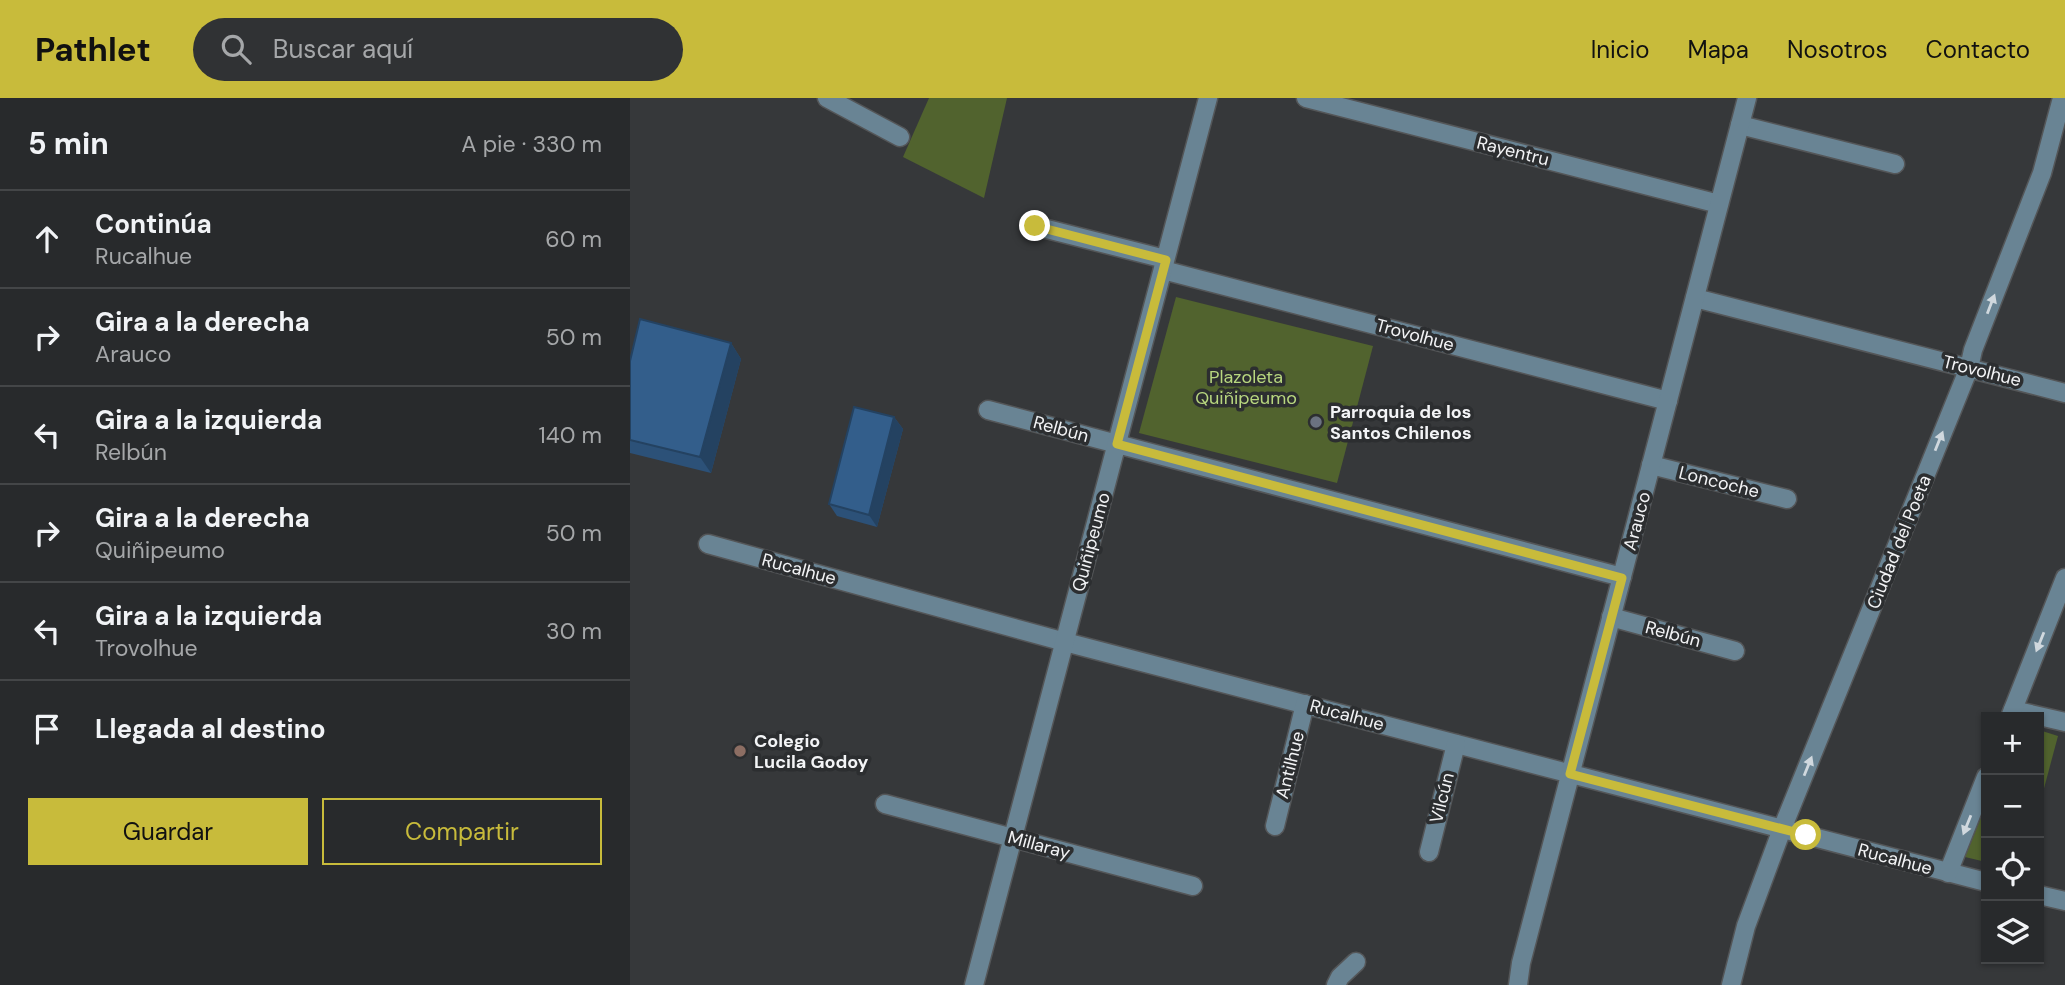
<!DOCTYPE html>
<html lang="es">
<head>
<meta charset="utf-8">
<style>
  body { margin:0; font-family:"DM Sans",sans-serif; background:#303234; color:#f1f3f6 }
  .controls { position:absolute; right:21px; bottom:21px; display:grid; overflow:hidden; border-radius:0px; box-shadow:0 2px 5px #0004 }
  .controls button { width:63px; height:63px; display:grid; place-items:center; padding:0; border:0; border-bottom:2px solid #444648; background:#282a2c; color:#f1f3f6; font:35px sans-serif }
  .stop { position:absolute; width:21px; height:21px; margin:-16px; border:5px solid #c8bb3b; border-radius:50%; background:#fff }
  .stop.end { background:#c8bb3b; border-color:#fff; box-shadow:0 2px 7px #0008 }
  .list { margin:0; padding:0; list-style:none }
  h2 { display:flex; justify-content:space-between; align-items:center; height:91px; margin:0; padding:0 28px; font-size:30px }
  h2 small { font-size:23px; font-weight:400; color:#a5a7a9 }
  .list li { display:grid; grid-template-columns:46px 1fr auto; gap:21px; align-items:center; box-sizing:border-box; height:98px; padding:0 28px; border-top:2px solid #444648 }
  .list b { display:block; font-size:26px; white-space:nowrap }
  .list p { margin:0; font-size:23px; white-space:nowrap; color:#a5a7a9 }
  .list em { font-size:23px; font-style:normal; color:#a5a7a9 }
  .actions { display:flex; gap:14px; padding:21px 28px }
  .actions a { flex:1; padding:16px 0; border:2px solid #c8bb3b; border-radius:0px; text-align:center; font-size:24px; color:#c8bb3b }
  .actions .main { background:#c8bb3b; color:#111 }
  .icon { flex:none; width:38px; height:38px; fill:none; stroke:currentColor; stroke-width:2; stroke-linecap:round; stroke-linejoin:round }
  .map { position:relative; flex:none; width:1435px; height:887px; overflow:hidden }
  header { display:flex; align-items:center; gap:42px; box-sizing:border-box; height:98px; padding:0 35px; background:#c8bb3b; color:#111 }
  header strong { font-size:33px }
  nav { display:flex; gap:38px; margin-inline-start:auto; font-size:24px }
  .search { width:490px; height:63px; background:#303234; display:flex; align-items:center; gap:18px; box-sizing:border-box; padding:0 24px; border-radius:38px; color:#a5a7a9; font-size:26px }
  main { display:flex }
  aside { flex:1; background:#282a2c }
  .map>svg:first-child { display:block }
  .green { fill:#51632e }
  .lines { fill:none; stroke-linecap:round; stroke-linejoin:round }
  .minor-casing { stroke:#545658; stroke-width:21 }
  .minor { stroke:#698494; stroke-width:18 }
  .wall { fill:#2c5178 }
  .shaded-wall { fill:#244261 }
  .building { fill:#335e8b; stroke:#244261; stroke-width:2 }
  .oneway { fill:#d0d8de }
  .route { stroke:#c8bb3b; stroke-width:9 }
  .worship-dot { fill:#6b7280; stroke:#2c2e30; stroke-width:2.5 }
  .education-dot { fill:#8d6e63; stroke:#2c2e30; stroke-width:2.5 }
  .labels { text-anchor:middle; dominant-baseline:central; stroke-width:7; stroke-linejoin:round; paint-order:stroke }
  .street-label { font-size:18px; fill:#f3f4f6; stroke:#2c2e30 }
  .park-label { font-size:18px; fill:#b8d77f; stroke:#2c2e30 }
  .poi-label { font-size:18px; font-weight:bold; fill:#f3f4f6; stroke:#2c2e30; text-anchor:start }
</style>
</head>
<body>
<header>
<strong>Pathlet</strong>
<div class="search"><svg class="icon" aria-label="search" viewBox="0 0 24 24"><circle cx="10" cy="10" r="6"/><path d="M15 15l6 6"/></svg>Buscar aquí</div>
<nav><a>Inicio</a><a>Mapa</a><a>Nosotros</a><a>Contacto</a></nav>
</header>
<main>
<aside>
<h2>5 min<small>A pie · 330 m</small></h2>
<ul class="list">
<li><svg class="icon" aria-label="ahead" viewBox="0 0 24 24"><path d="M12 20V5M6 11l6-6 6 6"/></svg><div><b>Continúa</b><p>Rucalhue</p></div><em>60 m</em></li>
<li><svg class="icon" aria-label="right" viewBox="0 0 24 24"><path d="M7 20v-9h11M14 6l5 5-5 5"/></svg><div><b>Gira a la derecha</b><p>Arauco</p></div><em>50 m</em></li>
<li><svg class="icon" aria-label="left" viewBox="0 0 24 24"><path d="M17 20v-9H6M10 6l-5 5 5 5"/></svg><div><b>Gira a la izquierda</b><p>Relbún</p></div><em>140 m</em></li>
<li><svg class="icon" aria-label="right" viewBox="0 0 24 24"><path d="M7 20v-9h11M14 6l5 5-5 5"/></svg><div><b>Gira a la derecha</b><p>Quiñipeumo</p></div><em>50 m</em></li>
<li><svg class="icon" aria-label="left" viewBox="0 0 24 24"><path d="M17 20v-9H6M10 6l-5 5 5 5"/></svg><div><b>Gira a la izquierda</b><p>Trovolhue</p></div><em>30 m</em></li>
<li><svg class="icon" aria-label="arrive" viewBox="0 0 24 24"><path d="M6 21V4h12l-3 4 3 4H6"/></svg><div><b>Llegada al destino</b></div></li>
</ul>
<div class="actions"><a class="main">Guardar</a><a>Compartir</a></div>
</aside>
<div class="map">
<svg width="1435" height="887" viewBox="0 0 1435 887">
  <rect width="100%" height="100%" fill="#36383a"/>
  <g class="green">
    <path d="M299 0H377L354 100 273 59Z"/>
    <path d="M546 199 743 248 707 385 509 335Z"/>
    <path d="M1409 632 1428 638 1409 709Z"/>
    <path d="M1356 707V764L1335 759Z"/>
  </g>
  <g class="lines">
    <g class="minor-casing">
      <g id="minor">
        <path d="M197 0 270 39"/>
        <path d="M676 0 1089 106"/>
        <path d="M1110 27 1265 66"/>
        <path d="M405 128 535 161"/>
        <path d="M533 172 1038 303"/>
        <path d="M1065 200 1435 295"/>
        <path d="M358 312 992 479"/>
        <path d="M1021 367 1157 401"/>
        <path d="M78 446 435 544 1356 784"/>
        <path d="M981 519 1105 553"/>
        <path d="M1383 612 1435 624"/>
        <path d="M1380 619 1435 480"/>
        <path d="M255 706 563 788"/>
        <path d="M645 728 675 606"/>
        <path d="M799 754 826 646"/>
        <path d="M1318 775 1356 679"/>
        <path d="M1409 797 1435 803"/>
        <path d="M344 887 578 0"/>
        <path d="M706 887 710 879 726 864"/>
        <path d="M888 887 891 865 1117 0"/>
        <path d="M1101 887 1116 828 1152 731 1339 270 1343 252 1412 75 1432 0"/>
      </g>
    </g>
    <use href="#minor" class="minor"/>
  </g>
  <g class="wall">
    <path d="M101 245 111 261 81 375 0 355V263Z"/>
    <path d="M264 319 273 331 247 429 207 418 199 406Z"/>
  </g>
  <g class="shaded-wall">
    <path d="M101 245 111 261 81 375 70 359Z"/>
    <path d="M264 319 273 331 247 429 239 417Z"/>
  </g>
  <g class="building">
    <path d="M10 221 101 245 70 359 0 342V263Z"/>
    <path d="M224 309 264 319 239 417 199 406Z"/>
  </g>
  <defs><path id="oneway-solid" d="M-6-.8H1V-3.2L6.5 0L1 3.2V.8H-6Z" transform="scale(1.75)"/></defs>
  <g class="oneway">
    <use href="#oneway-solid" transform="translate(1361 206) rotate(-69)"/>
    <use href="#oneway-solid" transform="translate(1309 343) rotate(-68)"/>
    <use href="#oneway-solid" transform="translate(1410 544) rotate(112)"/>
    <use href="#oneway-solid" transform="translate(1178 668) rotate(-68)"/>
    <use href="#oneway-solid" transform="translate(1337 727) rotate(112)"/>
  </g>
  <g class="lines">
    <path class="route" d="M405 128 536 162 487 346 992 480 940 676 1176 737"/>
  </g>
  <circle class="worship-dot" cx="686" cy="324" r="7"/>
  <circle class="education-dot" cx="110" cy="653" r="7"/>
  <g class="labels">
    <g class="street-label">
      <text transform="translate(883 53) rotate(14)">Rayentru</text>
      <text transform="translate(785 237) rotate(15)">Trovolhue</text>
      <text transform="translate(1352 273) rotate(14)">Trovolhue</text>
      <text transform="translate(431 331) rotate(15)">Relbún</text>
      <text transform="translate(1089 384) rotate(14)">Loncoche</text>
      <text transform="translate(1007 423) rotate(-75)">Arauco</text>
      <text transform="translate(461 444) rotate(-75)">Quiñipeumo</text>
      <text transform="translate(1269 444) rotate(-68)">Ciudad del Poeta</text>
      <text transform="translate(169 471) rotate(15)">Rucalhue</text>
      <text transform="translate(1043 536) rotate(15)">Relbún</text>
      <text transform="translate(717 617) rotate(15)">Rucalhue</text>
      <text transform="translate(660 667) rotate(-76)">Antilhue</text>
      <text transform="translate(812 700) rotate(-76)">Vilcún</text>
      <text transform="translate(409 747) rotate(15)">Millaray</text>
      <text transform="translate(1265 761) rotate(15)">Rucalhue</text>
    </g>
    <g class="park-label">
      <text x="616" y="279">Plazoleta<tspan x="616" dy="21">Quiñipeumo</tspan></text>
    </g>
    <g class="poi-label">
      <text x="700" y="314">Parroquia de los<tspan x="700" dy="21">Santos Chilenos</tspan></text>
      <text x="124" y="643">Colegio<tspan x="124" dy="21">Lucila Godoy</tspan></text>
    </g>
  </g>
</svg>
<div class="controls">
<button>+</button>
<button>−</button>
<button><svg class="icon" aria-label="locate" viewBox="0 0 24 24"><circle cx="12" cy="12" r="6"/><path d="M12 2v4M12 18v4M2 12h4M18 12h4"/></svg></button>
<button><svg class="icon" aria-label="layers" viewBox="0 0 24 24"><path d="M12 4l9 5-9 5-9-5zM3 14l9 5 9-5"/></svg></button>
</div>
<div class="stop" style="left:1176px;top:737px"></div>
<div class="stop end" style="left:405px;top:128px"></div>
</div>
</main>
</body>
</html>
